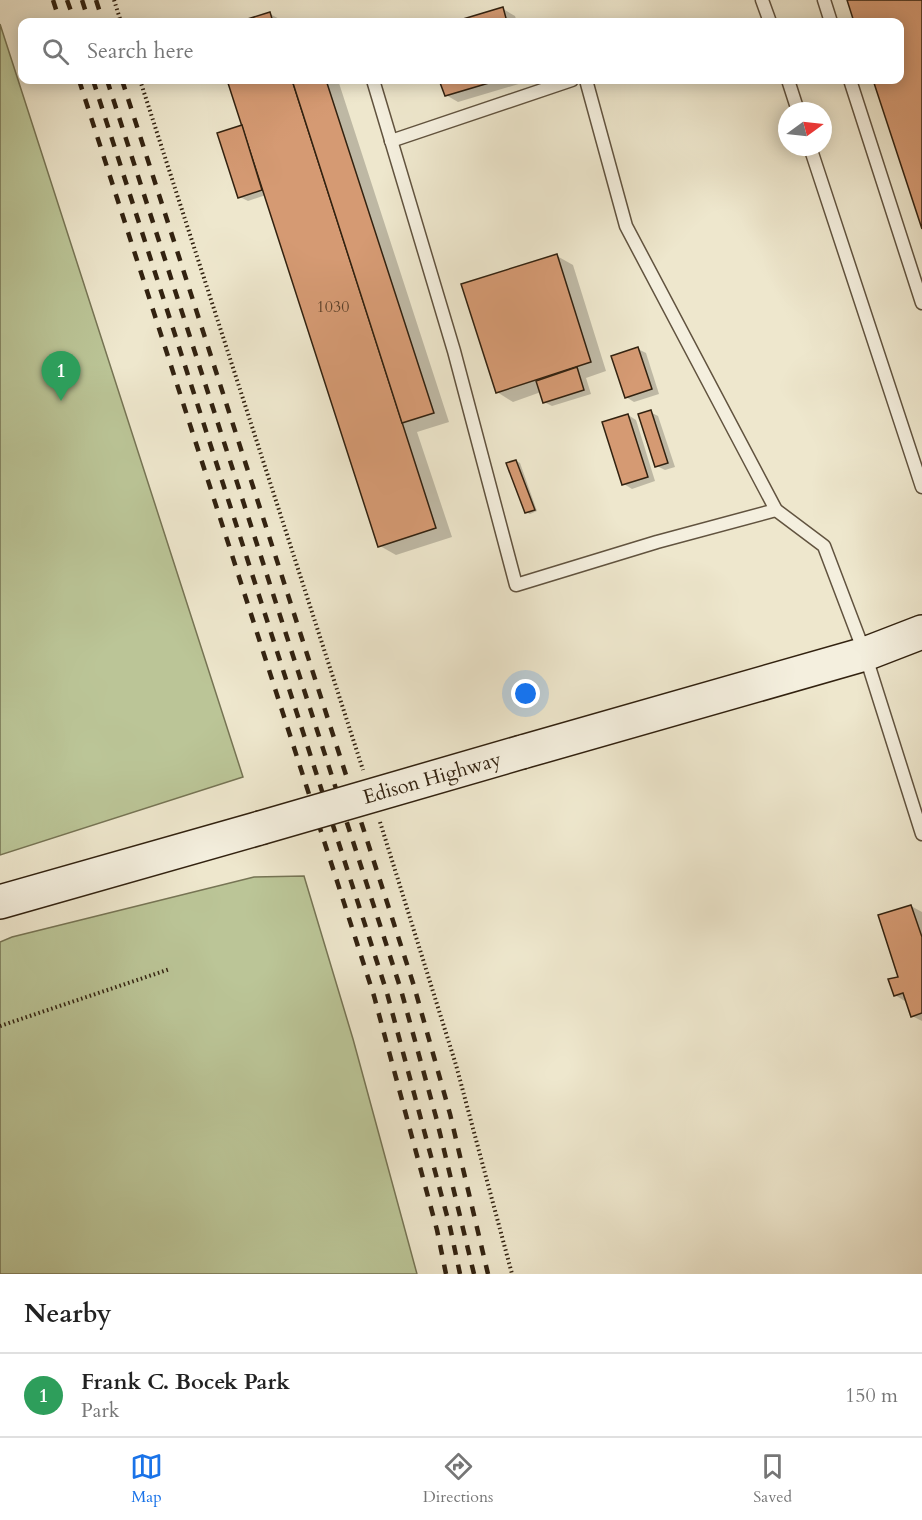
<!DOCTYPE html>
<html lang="en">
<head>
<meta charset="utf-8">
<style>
  body { margin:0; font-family:Cardo,serif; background:#f6f6f6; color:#222 }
  .compass { position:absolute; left:778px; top:102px; width:54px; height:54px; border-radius:50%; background:#fff; box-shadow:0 3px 15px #0003; rotate:75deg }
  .you { position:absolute; left:526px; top:694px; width:21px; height:21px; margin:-15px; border:4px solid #fff; border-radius:50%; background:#1a73e8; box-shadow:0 0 0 9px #1a73e833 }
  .badge { display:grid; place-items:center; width:39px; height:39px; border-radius:50%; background:#1a73e8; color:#fff; font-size:20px; font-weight:700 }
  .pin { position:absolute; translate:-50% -50px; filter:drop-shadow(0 2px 3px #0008) }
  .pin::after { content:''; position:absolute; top:32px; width:21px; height:18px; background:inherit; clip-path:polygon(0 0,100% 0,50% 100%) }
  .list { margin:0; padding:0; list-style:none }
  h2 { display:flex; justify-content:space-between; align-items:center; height:78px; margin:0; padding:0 24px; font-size:26px }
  h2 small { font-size:20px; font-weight:400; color:#767676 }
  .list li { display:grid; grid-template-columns:39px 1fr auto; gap:18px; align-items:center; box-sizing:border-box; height:84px; padding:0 24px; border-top:2px solid #e0e0e0 }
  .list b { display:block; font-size:22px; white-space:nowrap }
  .list p { margin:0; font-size:20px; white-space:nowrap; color:#767676 }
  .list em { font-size:20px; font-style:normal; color:#767676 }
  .icon { flex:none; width:33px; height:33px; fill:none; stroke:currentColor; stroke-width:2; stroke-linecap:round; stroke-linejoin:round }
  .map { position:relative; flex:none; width:922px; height:1274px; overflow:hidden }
  .search { position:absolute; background:#fff; box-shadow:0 3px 15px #0003; left:18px; right:18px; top:18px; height:66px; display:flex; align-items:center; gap:15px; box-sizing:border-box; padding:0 21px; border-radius:12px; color:#767676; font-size:22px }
  .sheet { height:162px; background:#fff }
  nav { display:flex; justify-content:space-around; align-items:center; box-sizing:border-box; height:84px; border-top:2px solid #e0e0e0; background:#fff; font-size:16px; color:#767676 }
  nav a { display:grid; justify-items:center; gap:3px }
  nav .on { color:#1a73e8 }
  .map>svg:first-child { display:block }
  .green { fill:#bbc597; stroke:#767454; stroke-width:1.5 }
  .shadow { fill:#0003 }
  .building { fill:#d59a73; stroke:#322210; stroke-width:1.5 }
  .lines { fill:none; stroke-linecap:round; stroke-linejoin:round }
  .service-casing { stroke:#61533f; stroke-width:15 }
  .secondary-casing { stroke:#322210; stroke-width:36 }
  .path { stroke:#322210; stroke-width:4; stroke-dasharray:1.5 3; stroke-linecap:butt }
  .service { stroke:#f4efde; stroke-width:12 }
  .secondary { stroke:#f4efde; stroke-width:33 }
  .rail { stroke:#322210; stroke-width:4.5; stroke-dasharray:10 10; stroke-linecap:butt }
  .secondary-bridge-casing { stroke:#322210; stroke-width:36; stroke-linecap:butt }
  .secondary-bridge { stroke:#f4efde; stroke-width:33 }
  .labels { text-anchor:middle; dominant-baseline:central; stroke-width:6; stroke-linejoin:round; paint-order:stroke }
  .number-label { font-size:16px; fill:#5b4029 }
  .street-label { font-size:20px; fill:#322210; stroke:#f4efde }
</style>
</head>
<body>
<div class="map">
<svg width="922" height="1274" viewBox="0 0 922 1274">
  <rect width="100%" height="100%" fill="#eee7cd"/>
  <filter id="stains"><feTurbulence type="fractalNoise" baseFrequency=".00333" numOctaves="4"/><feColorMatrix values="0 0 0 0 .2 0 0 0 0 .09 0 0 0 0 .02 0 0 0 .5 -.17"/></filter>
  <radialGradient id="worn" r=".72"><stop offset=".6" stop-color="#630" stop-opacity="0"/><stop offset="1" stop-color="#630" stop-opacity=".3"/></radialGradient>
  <g class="green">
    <path d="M0 24 243 777 0 855Z"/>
    <path d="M304 876 353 1039 417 1274H0V942L12 937 254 877Z"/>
  </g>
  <g class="shadow">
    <path d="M848 0H922V224L874 80H900V22H856Z"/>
    <path d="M503 9 515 16 517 22H459Z"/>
    <path d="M270 14 285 22H243Z"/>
    <path d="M229 80H338L449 422 417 432 452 537 396 555 380 546 266 195 248 201 240 197 244 126Z"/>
    <path d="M441 80H532L458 102 446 95Z"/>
    <path d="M557 256 573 265 606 371 586 378 591 394 552 406 544 402 541 392 513 402 497 392Z"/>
    <path d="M638 349 646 353 659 394 634 402 626 397Z"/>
    <path d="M650 412 658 416 675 467 665 470 657 466Z"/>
    <path d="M628 415 636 420 655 481 632 489 624 484Z"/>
    <path d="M516 461 520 463 537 511 530 514 526 512Z"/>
    <path d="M911 906 922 912V1021L912 1016 908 1003 895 995Z"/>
  </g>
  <g class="building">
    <path d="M847 0H922V229L873 80H900V22H854Z"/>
    <path d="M503 7 507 22H453Z"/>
    <path d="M270 12 273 22H238Z"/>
    <path d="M227 80H292L436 528 378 547Z"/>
    <path d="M292 80H326L434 413 402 423Z"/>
    <path d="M439 80H499L445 96Z"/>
    <path d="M242 125 262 190 238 198 217 133Z"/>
    <path d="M557 254 591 362 496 393 461 284Z"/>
    <path d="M638 347 652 389 625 398 611 356Z"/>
    <path d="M577 367 584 390 543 403 536 381Z"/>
    <path d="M651 410 668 463 655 467 638 414Z"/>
    <path d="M628 414 648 477 622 485 602 422Z"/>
    <path d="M516 460 535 510 525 513 506 463Z"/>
    <path d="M911 905 922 937V1013L911 1017 903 993 894 996 888 979 898 977 878 915Z"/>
  </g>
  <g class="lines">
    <g class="service-casing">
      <g id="service">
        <path d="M762 0 770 22"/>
        <path d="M824 0 831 22"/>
        <path d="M373 80 454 351 516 585 657 542 776 510"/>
        <path d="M586 80 626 226 776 510 824 546 865 654 922 834"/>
        <path d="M788 80 798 111"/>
        <path d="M850 80 922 303"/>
        <path d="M391 141 572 80"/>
        <path d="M810 147 922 487"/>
      </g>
    </g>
    <g class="secondary-casing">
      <g id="secondary">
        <path d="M522 752 865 654 922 632"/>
        <path d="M0 902 260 828"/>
      </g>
    </g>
    <g class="path">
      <path d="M114 0 121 22"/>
      <path d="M140 80 363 770"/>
      <path d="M380 822 456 1065 512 1274"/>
      <path d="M0 1026 170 969"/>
    </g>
    <use href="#service" class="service"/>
    <use href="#secondary" class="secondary"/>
    <g class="rail">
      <path d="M53 0 60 22"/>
      <path d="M67 0 75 22"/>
      <path d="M82 0 89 22"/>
      <path d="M96 0 103 22"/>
      <path d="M79 80 374 996 437 1230 446 1274"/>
      <path d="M93 80 387 993 450 1227 460 1274"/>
      <path d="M107 80 401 990 436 1117 474 1274"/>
      <path d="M122 80 414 986 450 1114 488 1274"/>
    </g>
    <g class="secondary-bridge-casing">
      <path id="secondary-bridge" d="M260 828 522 752"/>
    </g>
    <use href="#secondary-bridge" class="secondary-bridge"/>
  </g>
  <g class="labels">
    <g class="number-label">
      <text x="333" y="307">1030</text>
    </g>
    <g class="street-label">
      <text transform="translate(432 778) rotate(-16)">Edison Highway</text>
    </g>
  </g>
  <rect width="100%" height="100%" filter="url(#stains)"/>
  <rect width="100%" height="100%" fill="url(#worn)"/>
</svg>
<svg class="compass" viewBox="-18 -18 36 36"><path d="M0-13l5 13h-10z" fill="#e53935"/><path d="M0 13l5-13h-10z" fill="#767676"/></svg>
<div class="you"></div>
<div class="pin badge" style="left:61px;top:401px;background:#2e9e5b">1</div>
<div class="search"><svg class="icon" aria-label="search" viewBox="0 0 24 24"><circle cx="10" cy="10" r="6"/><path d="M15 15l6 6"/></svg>Search here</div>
</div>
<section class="sheet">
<h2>Nearby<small></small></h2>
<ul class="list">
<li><span class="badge" style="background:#2e9e5b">1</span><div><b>Frank C. Bocek Park</b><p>Park</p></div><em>150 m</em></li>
</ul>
</section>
<nav>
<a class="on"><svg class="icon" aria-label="map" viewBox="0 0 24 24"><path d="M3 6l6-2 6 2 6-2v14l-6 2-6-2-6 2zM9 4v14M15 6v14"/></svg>Map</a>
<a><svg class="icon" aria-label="directions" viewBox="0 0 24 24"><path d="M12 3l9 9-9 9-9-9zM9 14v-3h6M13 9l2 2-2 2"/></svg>Directions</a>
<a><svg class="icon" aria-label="saved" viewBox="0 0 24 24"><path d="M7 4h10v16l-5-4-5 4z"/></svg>Saved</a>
</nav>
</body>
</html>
